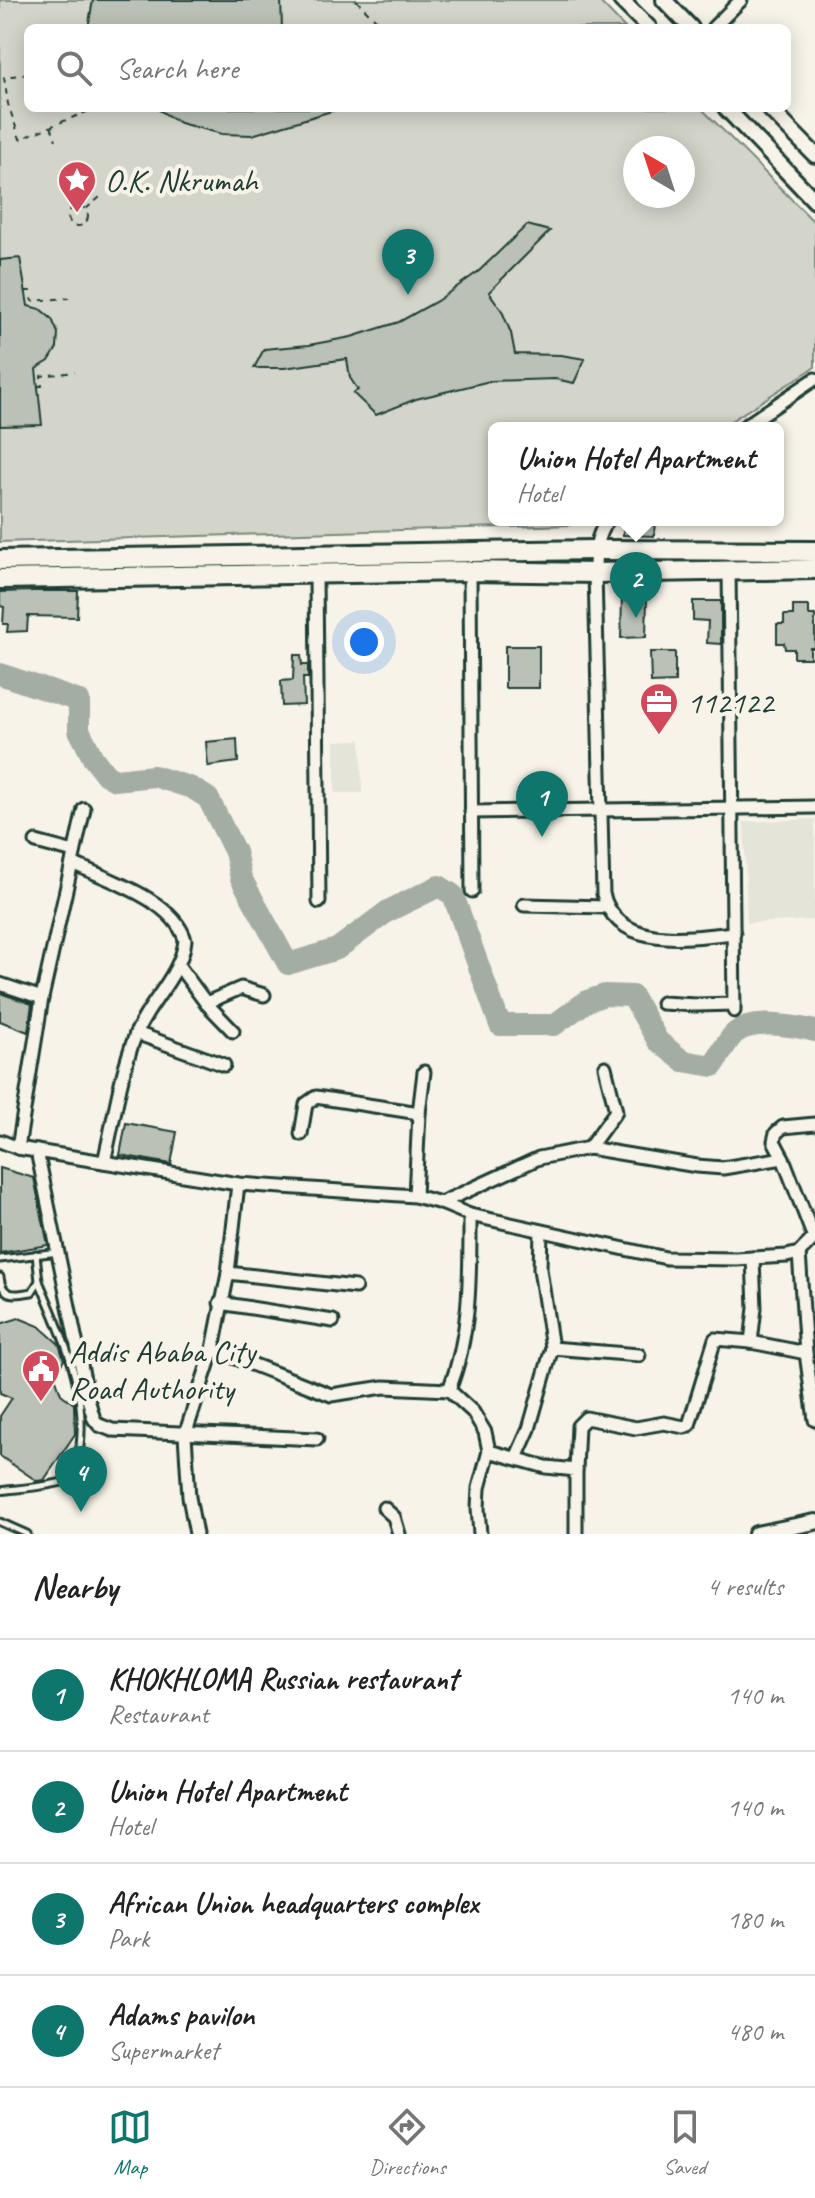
<!DOCTYPE html>
<html lang="en">
<head>
<meta charset="utf-8">
<style>
  body { margin:0; font-family:Caveat,sans-serif; background:#f6f6f6; color:#222 }
  .compass { position:absolute; left:623px; top:136px; width:72px; height:72px; border-radius:50%; background:#fff; box-shadow:0 4px 20px #0003; rotate:321deg }
  .you { position:absolute; left:364px; top:642px; width:28px; height:28px; margin:-20px; border:6px solid #fff; border-radius:50%; background:#1a73e8; box-shadow:0 0 0 12px #1a73e833 }
  .badge { display:grid; place-items:center; width:52px; height:52px; border-radius:50%; background:#0f766e; color:#fff; font-size:26px; font-weight:700 }
  .pin { position:absolute; translate:-50% -66px; filter:drop-shadow(0 2px 4px #0008) }
  .pin::after { content:''; position:absolute; top:42px; width:28px; height:24px; background:inherit; clip-path:polygon(0 0,100% 0,50% 100%) }
  .popup { position:absolute; left:488px; top:422px; width:296px; height:104px; box-sizing:border-box; display:grid; place-content:center; border-radius:12px; background:#fff; filter:drop-shadow(0 2px 6px #0005); font-size:26px; white-space:nowrap; color:#767676 }
  .popup b { font-size:30px; color:#222 }
  .popup::after { content:''; position:absolute; left:50%; top:100%; margin-left:-16px; border:16px solid transparent; border-top-color:#fff }
  .list { margin:0; padding:0; list-style:none }
  h2 { display:flex; justify-content:space-between; align-items:center; height:104px; margin:0; padding:0 32px; font-size:34px }
  h2 small { font-size:26px; font-weight:400; color:#767676 }
  .list li { display:grid; grid-template-columns:52px 1fr auto; gap:24px; align-items:center; box-sizing:border-box; height:112px; padding:0 32px; border-top:2px solid #e0e0e0 }
  .list b { display:block; font-size:30px; white-space:nowrap }
  .list p { margin:0; font-size:26px; white-space:nowrap; color:#767676 }
  .list em { font-size:26px; font-style:normal; color:#767676 }
  .icon { flex:none; width:44px; height:44px; fill:none; stroke:currentColor; stroke-width:2; stroke-linecap:round; stroke-linejoin:round }
  .map { position:relative; flex:none; width:815px; height:1534px; overflow:hidden }
  .search { position:absolute; background:#fff; box-shadow:0 4px 20px #0003; left:24px; right:24px; top:24px; height:88px; display:flex; align-items:center; gap:20px; box-sizing:border-box; padding:0 28px; border-radius:12px; color:#767676; font-size:30px }
  .sheet { height:552px; background:#fff }
  nav { display:flex; justify-content:space-around; align-items:center; box-sizing:border-box; height:112px; border-top:2px solid #e0e0e0; background:#fff; font-size:22px; color:#767676 }
  nav a { display:grid; justify-items:center; gap:4px }
  nav .on { color:#0f766e }
  .map>svg:first-child { display:block }
  .built { fill:#e5e4d9 }
  .green { fill:#d3d5ca; stroke:#79897f; stroke-width:2; fill-rule:evenodd }
  .lines { fill:none; stroke-linecap:round; stroke-linejoin:round }
  .river { stroke:#a4ada3; stroke-width:22 }
  .building { fill:#bbc1b6; stroke:#1f3d34; stroke-width:2 }
  .service-casing { stroke:#1f3d34; stroke-width:11 }
  .minor-casing { stroke:#1f3d34; stroke-width:17 }
  .tertiary-casing { stroke:#1f3d34; stroke-width:20 }
  .primary-casing { stroke:#1f3d34; stroke-width:24 }
  .path { stroke:#1f3d34; stroke-width:2; stroke-dasharray:6 6; stroke-linecap:butt }
  .service { stroke:#f7f3e8; stroke-width:5 }
  .minor { stroke:#f7f3e8; stroke-width:11 }
  .tertiary { stroke:#f7f3e8; stroke-width:14 }
  .primary { stroke:#f7f3e8; stroke-width:18 }
  .labels { text-anchor:middle; dominant-baseline:central; stroke-width:8; stroke-linejoin:round; paint-order:stroke }
  .poi-label { font-size:32px; fill:#1f3d34; stroke:#f7f3e8; text-anchor:start }
</style>
</head>
<body>
<div class="map">
<svg width="815" height="1534" viewBox="0 0 815 1534">
  <rect width="100%" height="100%" fill="#f7f3e8"/>
  <filter id="ink" filterUnits="userSpaceOnUse"><feTurbulence type="fractalNoise" baseFrequency=".0125" numOctaves="2"/><feDisplacementMap in="SourceGraphic" scale="16" xChannelSelector="R" yChannelSelector="G"/><feConvolveMatrix kernelMatrix="1 2 1 2 8 2 1 2 1" color-interpolation-filters="sRGB"/></filter>
  <g filter="url(#ink)">
    <g class="built">
      <path d="M361 740 362 793H335V741Z"/>
      <path d="M815 819V920L747 923 744 822Z"/>
    </g>
    <path class="green" d="M0 0H598L625 28H28V108H701L815 223V367L720 428H494V520H578L571 525 0 542ZM635 148H683V196H635Z"/>
    <g class="lines">
      <path class="river" d="M0 674 79 701V730L93 758 106 775 115 780 154 776 192 788 208 798 235 852 241 878 288 964 337 949 388 911 439 886 453 895 500 1025H554L587 1001 605 995 632 996 658 1041 683 1061 713 1066C720 1056 725 1043 734 1034 751 1018 795 1026 815 1031"/>
    </g>
    <g class="building">
      <path d="M93 0H281L282 28H88Z"/>
      <path d="M156 108H335V110L252 135 222 134 180 123Z"/>
      <path d="M527 225 550 231 489 292 502 311 511 333 515 354 561 355 585 359 574 383 555 379 490 381 416 399 376 415 353 393 358 390 350 378 347 359 284 368H254L264 349 309 345 351 337 399 322 437 301 479 271Z"/>
      <path d="M20 258 28 306 40 309 52 319 58 333 57 348 49 361 36 369 42 425 0 426V260Z"/>
      <path d="M624 520H655L654 536 623 535Z"/>
      <path d="M34 591H78L77 617 28 616 27 631 7 632 8 624H3L4 607 0 606V592Z"/>
      <path d="M622 596H647L646 637 621 638Z"/>
      <path d="M693 601H721V644L707 643 708 621 693 620Z"/>
      <path d="M793 606H809V615H815V648H810V658H794V649H785L784 643H777V624H784V615H793Z"/>
      <rect x="505" y="646" width="34" height="42"/>
      <path d="M650 652H675V682L651 683Z"/>
      <path d="M294 655H301L302 665H308V678H303L304 705 282 706 281 681 293 680Z"/>
      <path d="M237 739 238 762 208 766 206 742Z"/>
      <path d="M0 993 32 1004 28 1032 0 1021Z"/>
      <path d="M126 1123 177 1132 171 1164 120 1155Z"/>
      <path d="M0 1168 34 1178 48 1245 0 1253Z"/>
      <path d="M19 1318 39 1326 59 1344 64 1360 54 1374 61 1394 74 1404 75 1434 44 1480 37 1481 0 1456V1416L12 1398 0 1393V1324Z"/>
    </g>
    <g class="lines">
      <g class="service-casing">
        <g id="service">
          <path d="M0 1259 59 1252"/>
          <path d="M0 1277C2 1298 16 1295 32 1292L39 1281 36 1254"/>
          <path d="M0 1491C14 1489 57 1486 67 1480 77 1473 79 1457 80 1446 87 1387 62 1334 39 1281"/>
          <path d="M0 1522 27 1534"/>
        </g>
      </g>
      <g class="minor-casing">
        <g id="minor">
          <path d="M713 28 741 0"/>
          <path d="M742 428 815 379"/>
          <path d="M608 520C595 536 595 554 595 573L603 894C618 951 689 937 734 933"/>
          <path d="M729 569 734 1011"/>
          <path d="M470 571 472 891"/>
          <path d="M316 574 319 902"/>
          <path d="M471 812 815 807"/>
          <path d="M36 842 74 852"/>
          <path d="M72 863C106 879 174 900 185 940 182 974 149 1002 136 1034 120 1074 114 1120 104 1162"/>
          <path d="M524 905 606 907"/>
          <path d="M178 965 206 1003 241 988 264 995"/>
          <path d="M0 984 42 998"/>
          <path d="M206 1003 233 1031"/>
          <path d="M662 1003 696 1005 734 1004"/>
          <path d="M136 1033 224 1065"/>
          <path d="M419 1113 424 1072"/>
          <path d="M301 1134 306 1104 316 1097 419 1113 415 1196"/>
          <path d="M0 1141 18 1148 238 1184 415 1196 441 1203 470 1215 666 1258 736 1259 787 1256 799 1253 815 1237"/>
          <path d="M18 1148 42 998 84 809"/>
          <path d="M589 1148 616 1111 605 1067"/>
          <path d="M37 1151 88 1399 94 1419 99 1425 112 1430 317 1439"/>
          <path d="M783 1158 774 1141 776 1133 783 1127 815 1124"/>
          <path d="M441 1203 539 1158 589 1148 697 1166 723 1168 783 1158 814 1238"/>
          <path d="M799 1253 806 1353 815 1420"/>
          <path d="M228 1273 355 1287"/>
          <path d="M220 1303 333 1321"/>
          <path d="M751 1342 755 1308 753 1258"/>
          <path d="M552 1348 639 1355"/>
          <path d="M213 1349 331 1395 384 1387 449 1390 473 1412 485 1432 489 1451 479 1488 478 1508 480 1534"/>
          <path d="M449 1390C471 1334 470 1275 470 1215"/>
          <path d="M489 1451 546 1467 576 1470V1534"/>
          <path d="M516 1458 529 1429 552 1348 540 1269 541 1231"/>
          <path d="M576 1470 578 1426 586 1418 636 1428 664 1423 684 1427 689 1425 715 1339 751 1342 806 1353"/>
          <path d="M384 1508 394 1517 399 1534"/>
          <path d="M196 1534 189 1497 185 1435 213 1349 228 1273 238 1184"/>
        </g>
      </g>
      <g class="tertiary-casing">
        <g id="tertiary">
          <path d="M621 0 649 28"/>
          <path d="M664 0 691 28"/>
          <path d="M726 108 815 201"/>
          <path d="M769 108 815 155"/>
          <path d="M756 1534 815 1522"/>
        </g>
      </g>
      <g class="primary-casing">
        <g id="primary">
          <path d="M0 560 595 550 815 551"/>
          <path d="M0 579 470 571 595 573 815 569"/>
        </g>
      </g>
      <g class="path">
        <path d="M356 0 384 28"/>
        <path d="M28 74 4 77 8 104 20 139 96 108"/>
        <path d="M51 126 56 140"/>
        <circle cx="78" cy="216" r="10"/>
        <path d="M86 209 100 197"/>
        <path d="M26 291H31L32 301 69 298"/>
        <path d="M38 386H42L41 376 75 372"/>
      </g>
      <use href="#service" class="service"/>
      <use href="#minor" class="minor"/>
      <use href="#tertiary" class="tertiary"/>
      <use href="#primary" class="primary"/>
    </g>
  </g>
  <defs>
    <g id="sight-pin" transform="scale(2)"><path d="M0 17L-7.5 6A9.5 9.5 0 1 1 7.5 6Z" fill="#d1495b" stroke="#f7f3e8"/><path d="M0-6L1.8-2.2L6-1.7L2.9 1.2L3.7 5.4L0 3.3L-3.7 5.4L-2.9 1.2L-6-1.7L-1.8-2.2Z" fill="#fff"/></g>
    <g id="office-pin" transform="scale(2)"><path d="M0 17L-7.5 6A9.5 9.5 0 1 1 7.5 6Z" fill="#d1495b" stroke="#f7f3e8"/><path d="M-6-3h4V-5.5h4V-3h4V5H-6ZM-1-4.5V-3h2v-1.5ZM-6 0V1H6V0Z" fill="#fff"/></g>
    <g id="civic-pin" transform="scale(2)"><path d="M0 17L-7.5 6A9.5 9.5 0 1 1 7.5 6Z" fill="#d1495b" stroke="#f7f3e8"/><path d="M-.6-6.5H3V-4.5H.6V-3L4-1V1h2V6H-6V1h2V-1L-.6-3ZM-1.2 2.5V6h2.4V2.5Z" fill="#fff"/></g>
  </defs>
  <g fill-rule="evenodd">
    <use href="#sight-pin" x="77" y="180"/>
    <use href="#office-pin" x="659" y="702"/>
    <use href="#civic-pin" x="41" y="1369"/>
  </g>
  <g class="labels">
    <g class="poi-label">
      <text x="105" y="180">O.K. Nkrumah</text>
      <text x="687" y="702">112122</text>
      <text x="69" y="1351">Addis Ababa City<tspan x="69" dy="37">Road Authority</tspan></text>
    </g>
  </g>
</svg>
<svg class="compass" viewBox="-18 -18 36 36"><path d="M0-13l5 13h-10z" fill="#e53935"/><path d="M0 13l5-13h-10z" fill="#767676"/></svg>
<div class="you"></div>
<div class="pin badge" style="left:542px;top:837px">1</div>
<div class="pin badge" style="left:636px;top:618px">2</div>
<div class="popup"><b>Union Hotel Apartment</b>Hotel</div>
<div class="pin badge" style="left:408px;top:295px">3</div>
<div class="pin badge" style="left:81px;top:1512px">4</div>
<div class="search"><svg class="icon" aria-label="search" viewBox="0 0 24 24"><circle cx="10" cy="10" r="6"/><path d="M15 15l6 6"/></svg>Search here</div>
</div>
<section class="sheet">
<h2>Nearby<small>4 results</small></h2>
<ul class="list">
<li><span class="badge">1</span><div><b>KHOKHLOMA Russian restaurant</b><p>Restaurant</p></div><em>140 m</em></li>
<li><span class="badge">2</span><div><b>Union Hotel Apartment</b><p>Hotel</p></div><em>140 m</em></li>
<li><span class="badge">3</span><div><b>African Union headquarters complex</b><p>Park</p></div><em>180 m</em></li>
<li><span class="badge">4</span><div><b>Adams pavilon</b><p>Supermarket</p></div><em>480 m</em></li>
</ul>
</section>
<nav>
<a class="on"><svg class="icon" aria-label="map" viewBox="0 0 24 24"><path d="M3 6l6-2 6 2 6-2v14l-6 2-6-2-6 2zM9 4v14M15 6v14"/></svg>Map</a>
<a><svg class="icon" aria-label="directions" viewBox="0 0 24 24"><path d="M12 3l9 9-9 9-9-9zM9 14v-3h6M13 9l2 2-2 2"/></svg>Directions</a>
<a><svg class="icon" aria-label="saved" viewBox="0 0 24 24"><path d="M7 4h10v16l-5-4-5 4z"/></svg>Saved</a>
</nav>
</body>
</html>
